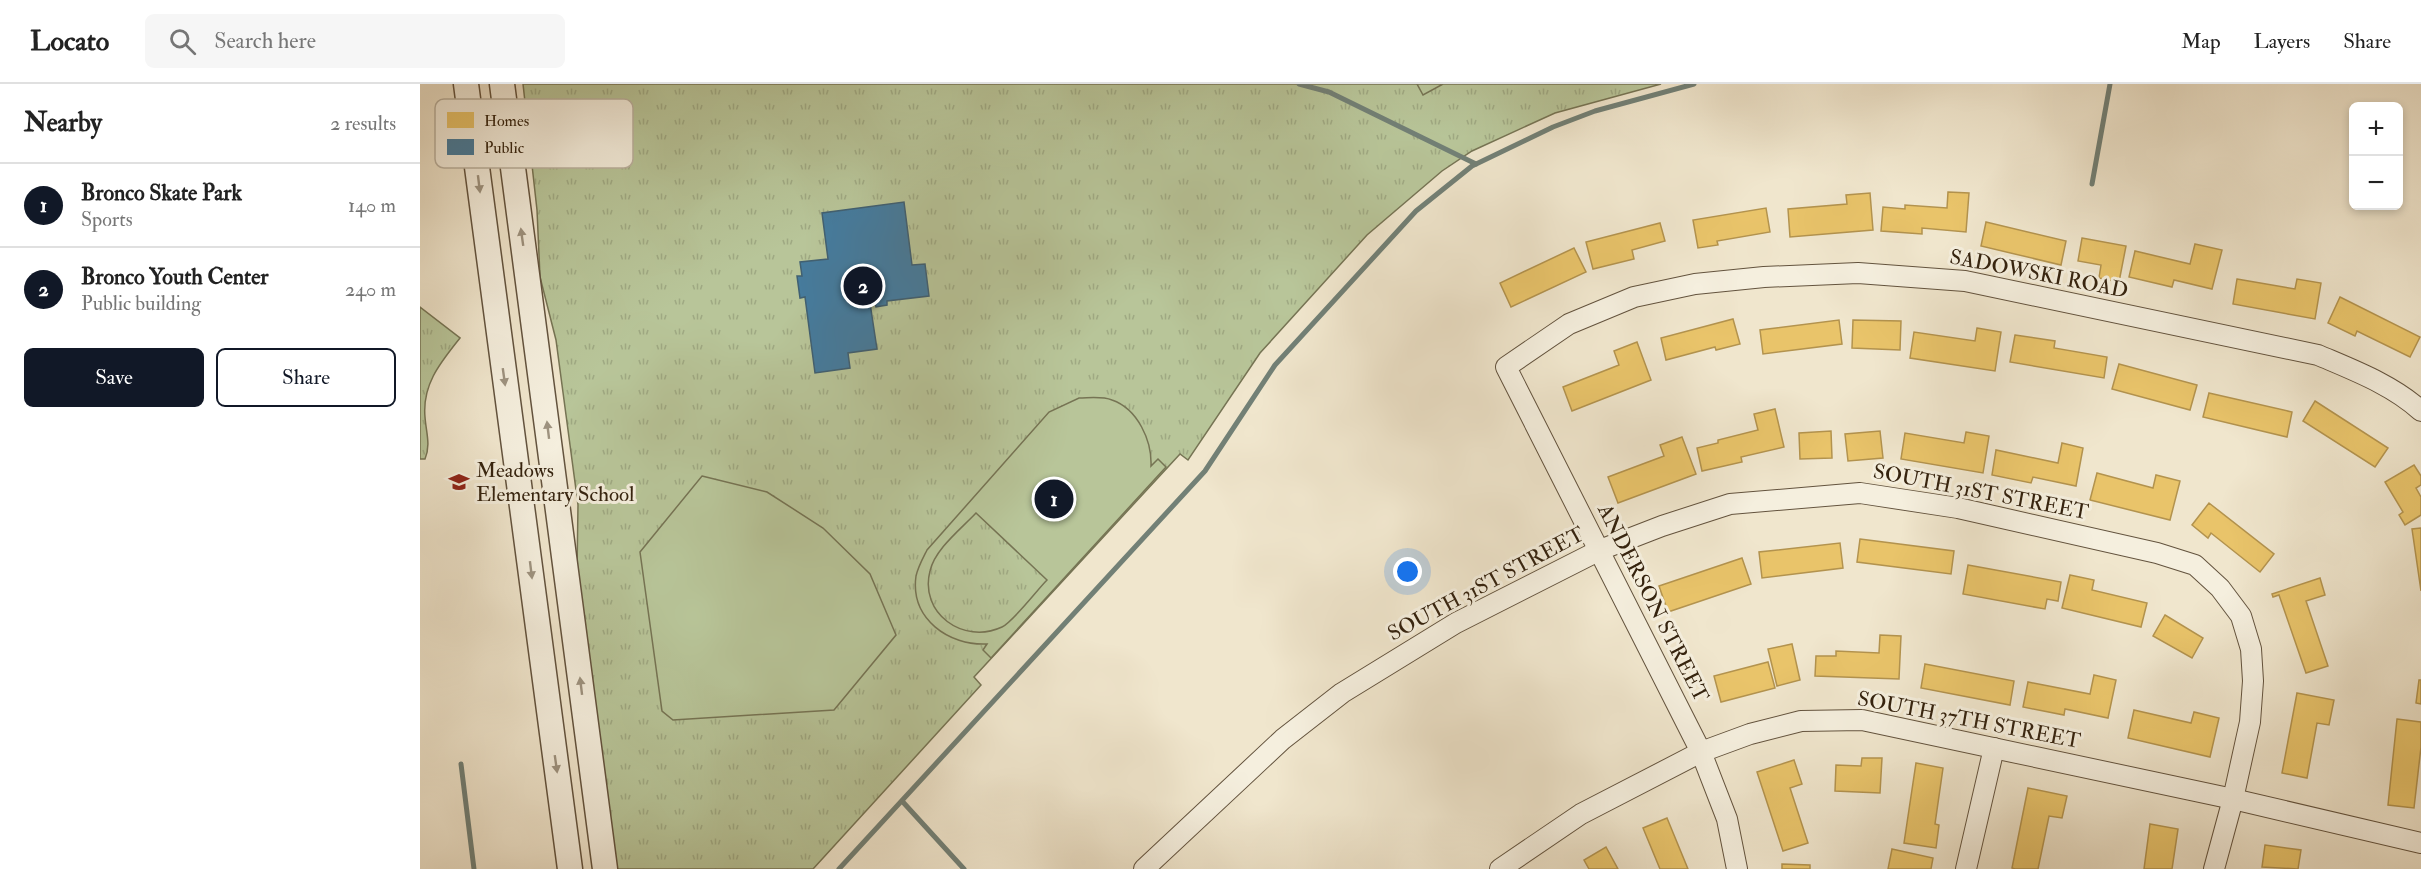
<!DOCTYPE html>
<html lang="en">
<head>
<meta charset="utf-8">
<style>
  body { margin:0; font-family:"IM FELL Double Pica",serif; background:#f6f6f6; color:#222 }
  .controls { position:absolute; right:18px; top:18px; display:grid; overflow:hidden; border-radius:9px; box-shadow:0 3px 9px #0003 }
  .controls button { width:54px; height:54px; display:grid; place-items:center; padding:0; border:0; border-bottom:2px solid #e0e0e0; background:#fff; color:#222; font:30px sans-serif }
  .you { position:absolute; left:988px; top:488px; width:21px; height:21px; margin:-15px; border:4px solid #fff; border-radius:50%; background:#1a73e8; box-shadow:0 0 0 9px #1a73e833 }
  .badge { display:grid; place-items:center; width:39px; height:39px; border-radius:50%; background:#111827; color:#fff; font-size:20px; font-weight:700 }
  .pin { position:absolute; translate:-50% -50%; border:3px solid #fff; box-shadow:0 2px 6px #0006 }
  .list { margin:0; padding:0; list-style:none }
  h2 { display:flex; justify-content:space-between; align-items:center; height:78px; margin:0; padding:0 24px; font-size:26px }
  h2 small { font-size:20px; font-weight:400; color:#767676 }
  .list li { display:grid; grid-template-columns:39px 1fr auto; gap:18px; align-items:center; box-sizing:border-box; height:84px; padding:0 24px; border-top:2px solid #e0e0e0 }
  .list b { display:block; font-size:22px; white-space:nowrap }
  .list p { margin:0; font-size:20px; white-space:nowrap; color:#767676 }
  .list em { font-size:20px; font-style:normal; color:#767676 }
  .actions { display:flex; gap:12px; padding:18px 24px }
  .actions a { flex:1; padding:14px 0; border:2px solid #111827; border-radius:9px; text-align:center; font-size:21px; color:#111827 }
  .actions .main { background:#111827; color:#fff }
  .icon { flex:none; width:33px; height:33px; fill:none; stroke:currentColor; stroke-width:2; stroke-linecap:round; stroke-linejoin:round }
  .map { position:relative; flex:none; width:2001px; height:785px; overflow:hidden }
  header { display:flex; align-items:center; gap:36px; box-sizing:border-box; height:84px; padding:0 30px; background:#fff; border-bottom:2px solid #e0e0e0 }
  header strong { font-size:28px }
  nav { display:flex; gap:33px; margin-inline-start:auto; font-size:21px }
  .search { width:420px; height:54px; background:#f6f6f6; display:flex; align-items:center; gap:15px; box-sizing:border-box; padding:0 21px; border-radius:9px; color:#767676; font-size:22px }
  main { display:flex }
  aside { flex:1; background:#fff }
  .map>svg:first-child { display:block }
  .grass { fill:url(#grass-tufts); stroke:#767454; stroke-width:1.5 }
  .garden { fill:#b8c599; stroke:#767454; stroke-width:1.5; fill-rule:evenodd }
  .homes { fill:#e9c46a; stroke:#b3934e; stroke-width:1.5 }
  .public { fill:#457b9d; stroke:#406072; stroke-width:1.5 }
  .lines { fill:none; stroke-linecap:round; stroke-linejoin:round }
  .stream { stroke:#728076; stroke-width:5 }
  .minor-casing { stroke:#63533e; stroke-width:22 }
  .tertiary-casing { stroke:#63533e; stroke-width:27 }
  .minor { stroke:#f5efde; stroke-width:20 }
  .tertiary { stroke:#f5efde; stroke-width:24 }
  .oneway { fill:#9e9380 }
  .labels { text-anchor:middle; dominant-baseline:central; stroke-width:6; stroke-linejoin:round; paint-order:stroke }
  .street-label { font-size:21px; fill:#34220e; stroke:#f5efde }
  .poi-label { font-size:21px; fill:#34220e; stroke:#f5efde; text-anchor:start }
  .key { fill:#f5efde; stroke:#bbb2a0; stroke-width:1.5 }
  .key-label { font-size:16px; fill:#34220e }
</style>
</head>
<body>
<header>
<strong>Locato</strong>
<div class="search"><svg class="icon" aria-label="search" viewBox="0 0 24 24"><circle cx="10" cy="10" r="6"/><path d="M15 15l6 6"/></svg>Search here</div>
<nav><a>Map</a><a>Layers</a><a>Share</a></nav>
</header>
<main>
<aside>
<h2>Nearby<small>2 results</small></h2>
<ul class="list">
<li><span class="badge">1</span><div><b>Bronco Skate Park</b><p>Sports</p></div><em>140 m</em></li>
<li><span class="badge">2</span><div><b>Bronco Youth Center</b><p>Public building</p></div><em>240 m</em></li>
</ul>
<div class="actions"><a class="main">Save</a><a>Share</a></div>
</aside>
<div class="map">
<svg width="2001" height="785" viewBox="0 0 2001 785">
  <defs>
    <pattern id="grass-tufts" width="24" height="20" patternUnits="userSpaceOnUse" patternTransform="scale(1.5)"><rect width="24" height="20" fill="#b8c599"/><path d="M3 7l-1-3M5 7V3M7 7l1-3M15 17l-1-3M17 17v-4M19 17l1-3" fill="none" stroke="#9fa983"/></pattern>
  </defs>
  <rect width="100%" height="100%" fill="#f0e6cd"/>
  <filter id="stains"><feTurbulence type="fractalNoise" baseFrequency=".00333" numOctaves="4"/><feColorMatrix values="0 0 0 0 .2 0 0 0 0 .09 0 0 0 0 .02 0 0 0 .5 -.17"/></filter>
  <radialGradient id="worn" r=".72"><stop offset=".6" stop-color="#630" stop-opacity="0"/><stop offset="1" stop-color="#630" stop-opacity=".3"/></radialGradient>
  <g class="grass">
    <path d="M103 0H1241L1135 29 1052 67 1022 87 947 151 840 269 768 376 760 370 554 593 561 601 393 785H197L157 487 158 421 136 256 120 193 117 126Z"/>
    <path d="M0 223 40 254C21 278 2 300 5 333 6 348 11 361 5 375H0Z"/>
  </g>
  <g class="garden">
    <path d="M997 0H1023L1003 11Z"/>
    <path d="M659 314C669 314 682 312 692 316 718 325 732 357 731 382L738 375 746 383 571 574 563 566 567 560C529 562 490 535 496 492 498 483 503 474 507 466L629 328ZM556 429 627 496C617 506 593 538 582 543 543 561 499 529 510 487 515 465 541 445 556 429Z"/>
    <path d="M282 392 347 408 403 444 450 490 476 551 414 626 253 636 242 627 220 468Z"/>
  </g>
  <g class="homes">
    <path d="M1528 108 1549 109 1546 148 1502 144V150L1461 147 1463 123 1485 125V121L1527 124Z"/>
    <path d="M1450 109 1453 146 1370 153 1368 125 1427 120 1426 111Z"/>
    <path d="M1346 124 1350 148 1297 157 1298 161 1278 164 1273 136Z"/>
    <path d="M1566 138 1646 157 1641 181 1561 162Z"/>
    <path d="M1240 139 1245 157 1212 166 1214 175 1173 185 1166 158Z"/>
    <path d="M1662 154 1706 162 1699 198 1679 194 1681 181 1658 177Z"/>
    <path d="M1775 160 1802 166 1792 205 1754 196 1752 203 1709 193 1715 167 1770 180Z"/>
    <path d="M1154 164 1166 188 1091 223 1080 199Z"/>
    <path d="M1817 195 1875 205 1877 195 1901 199 1895 235 1813 220Z"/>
    <path d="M1920 213 2000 253 1990 273 1937 247 1935 252 1908 239Z"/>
    <path d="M1313 235 1320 260 1296 266 1295 263 1246 276 1241 254Z"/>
    <path d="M1419 236 1422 260 1343 270 1340 246Z"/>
    <path d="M1433 236 1481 237 1480 266 1432 264Z"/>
    <path d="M1557 244 1581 248 1575 287 1490 274 1494 248 1555 257Z"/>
    <path d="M1595 251 1635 257 1634 264 1687 273 1684 294 1590 278Z"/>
    <path d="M1217 258 1231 296 1152 327 1143 303 1199 281 1194 267Z"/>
    <path d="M1699 280 1777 301 1770 326 1692 305Z"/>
    <path d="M1789 309 1872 328 1867 353 1783 333Z"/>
    <path d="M1895 317 1968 364 1955 383 1883 337Z"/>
    <path d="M1355 325 1364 363 1321 373 1322 378 1282 387 1277 364 1298 359V356L1338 346 1334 330Z"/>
    <path d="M1411 347 1412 374 1380 375 1379 349Z"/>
    <path d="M1460 347 1463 374 1428 377 1425 350Z"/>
    <path d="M1546 348 1569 352 1563 389 1481 375 1485 349 1544 359Z"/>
    <path d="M1262 353 1276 390 1198 419 1188 393 1244 372 1240 361Z"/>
    <path d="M1642 359 1663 364 1656 402 1613 393 1611 399 1572 391 1576 366 1638 379Z"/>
    <path d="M1994 381 2001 392V401L1996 404 2001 413V431L1985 441 1979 431 1983 428 1965 398Z"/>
    <path d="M1677 389 1733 404 1736 391 1760 397 1750 436 1670 416Z"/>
    <path d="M1789 419 1854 470 1840 488 1791 449 1788 454 1772 441Z"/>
    <path d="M2001 444V507L1992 445Z"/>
    <path d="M1440 455 1534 467 1531 490 1437 478Z"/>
    <path d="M1420 459 1423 484 1342 494 1339 468Z"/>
    <path d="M1322 474 1331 500 1248 528 1239 502Z"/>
    <path d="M1548 481 1641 498 1638 517 1627 515 1625 525 1543 510Z"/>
    <path d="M1650 491 1674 496 1672 506 1727 519 1721 543 1642 524Z"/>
    <path d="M1900 494 1905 511 1886 517 1908 582 1886 589 1859 511 1853 513 1852 510Z"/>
    <path d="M1745 531 1783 554 1772 574 1733 552Z"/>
    <path d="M1460 551 1481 552 1479 595 1395 592 1396 572H1416V567L1459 569Z"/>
    <path d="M1372 560 1380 596 1357 602 1348 565Z"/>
    <path d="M1348 578 1355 604 1301 618 1294 592Z"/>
    <path d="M1505 580 1594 597 1590 621 1501 604Z"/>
    <path d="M1674 591 1696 596 1688 634 1645 625 1644 631 1603 623 1608 598 1670 610Z"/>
    <path d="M1999 596H2001V620L1996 619Z"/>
    <path d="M1877 609 1914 616 1909 641 1897 639 1887 694 1862 689Z"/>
    <path d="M1714 626 1771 639 1774 628 1799 634 1790 673 1708 654Z"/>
    <path d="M1977 635 2001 638V663L1994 724 1968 721Z"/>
    <path d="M1442 674H1462L1460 709 1415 707 1416 681 1441 682Z"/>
    <path d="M1374 676 1382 700 1370 704 1388 759 1363 767 1337 688Z"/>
    <path d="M1496 679 1523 684 1515 740 1519 741 1516 764 1484 759Z"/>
    <path d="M1608 704 1647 712 1642 734 1629 732 1618 785H1595L1592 784Z"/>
    <path d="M1247 734 1268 785H1240L1223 744Z"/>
    <path d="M1730 740 1758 745 1752 785H1724Z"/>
    <path d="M1845 761 1881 766 1878 785 1842 783Z"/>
    <path d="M1186 763 1198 785H1169L1164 776Z"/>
    <path d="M1472 765 1513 774 1511 785H1468Z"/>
    <path d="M1362 780 1390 781V785H1362Z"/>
  </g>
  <path class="public" d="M484 118 492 181 505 180 509 212 467 217V221L456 223 455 219H450L457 265 428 269 430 284 395 289 385 213 380 214 377 192H382L380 178 408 175 402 129Z"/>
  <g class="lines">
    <g class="stream">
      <path d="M879 0 909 8 1056 80"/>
      <path d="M1672 100 1690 0"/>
      <path d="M41 680 54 785"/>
      <path d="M482 717 544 785"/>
      <path d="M419 785 785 387 855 281 996 127 1052 82 1133 43 1175 27 1274 0"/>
    </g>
    <g class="minor-casing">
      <g id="minor">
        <path d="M724 785 863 655 922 609 1036 539 1180 466 1242 442 1310 420 1440 409 1538 424 1737 469 1775 481 1800 504 1821 532 1831 565 1833 597 1830 638 1813 715 1794 785"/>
        <path d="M1080 785 1161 730 1281 668 1330 650 1381 637 1442 636 1813 715 2001 759"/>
        <path d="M1317 785 1307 735 1281 668 1086 283 1149 240 1214 213 1275 200 1344 193 1438 189 1545 197 1898 271C1933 286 1973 301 2001 327"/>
        <path d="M1546 785 1574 664"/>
      </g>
    </g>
    <g class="tertiary-casing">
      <g id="tertiary">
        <path d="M46 0 150 785"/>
        <path d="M82 0 185 785"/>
      </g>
    </g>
    <use href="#minor" class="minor"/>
    <use href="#tertiary" class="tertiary"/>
  </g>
  <defs><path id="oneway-solid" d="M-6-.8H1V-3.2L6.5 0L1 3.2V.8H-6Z" transform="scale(1.5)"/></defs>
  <g class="oneway">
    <use href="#oneway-solid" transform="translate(59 100) rotate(83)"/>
    <use href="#oneway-solid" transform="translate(102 153) rotate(-98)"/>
    <use href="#oneway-solid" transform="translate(84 293) rotate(82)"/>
    <use href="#oneway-solid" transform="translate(128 346) rotate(-97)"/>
    <use href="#oneway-solid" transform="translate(111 486) rotate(83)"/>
    <use href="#oneway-solid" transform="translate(161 602) rotate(-97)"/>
    <use href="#oneway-solid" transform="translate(136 680) rotate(82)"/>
  </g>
  <defs>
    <g id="school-bare" transform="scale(1.62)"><path d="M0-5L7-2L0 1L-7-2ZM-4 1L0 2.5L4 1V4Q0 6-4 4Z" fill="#8f2418" stroke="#f5efde" stroke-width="2.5" paint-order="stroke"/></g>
  </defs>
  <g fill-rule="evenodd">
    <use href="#school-bare" x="39" y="398"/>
  </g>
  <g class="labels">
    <g class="street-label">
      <text transform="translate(1619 190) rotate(11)">SADOWSKI ROAD</text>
      <text transform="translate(1561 408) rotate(11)">SOUTH 31ST STREET</text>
      <text transform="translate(1066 500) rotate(-28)">SOUTH 31ST STREET</text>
      <text transform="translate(1233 519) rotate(63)">ANDERSON STREET</text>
      <text transform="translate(1549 636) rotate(11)">SOUTH 37TH STREET</text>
    </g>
    <g class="poi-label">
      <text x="56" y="386">Meadows<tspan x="56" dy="24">Elementary School</tspan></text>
    </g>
  </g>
  <rect x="15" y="15" width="198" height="69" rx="9" class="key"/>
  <rect x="27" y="28" width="27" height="16" fill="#e9c46a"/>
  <rect x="27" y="55" width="27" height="16" fill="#457b9d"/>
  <g class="key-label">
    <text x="64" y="42">Homes</text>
    <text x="64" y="69">Public</text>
  </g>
  <rect width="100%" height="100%" filter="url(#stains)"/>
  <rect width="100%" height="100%" fill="url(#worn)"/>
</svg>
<div class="controls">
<button>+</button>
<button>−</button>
</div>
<div class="you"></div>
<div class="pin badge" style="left:634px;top:415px">1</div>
<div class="pin badge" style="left:443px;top:202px">2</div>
</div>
</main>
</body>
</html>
